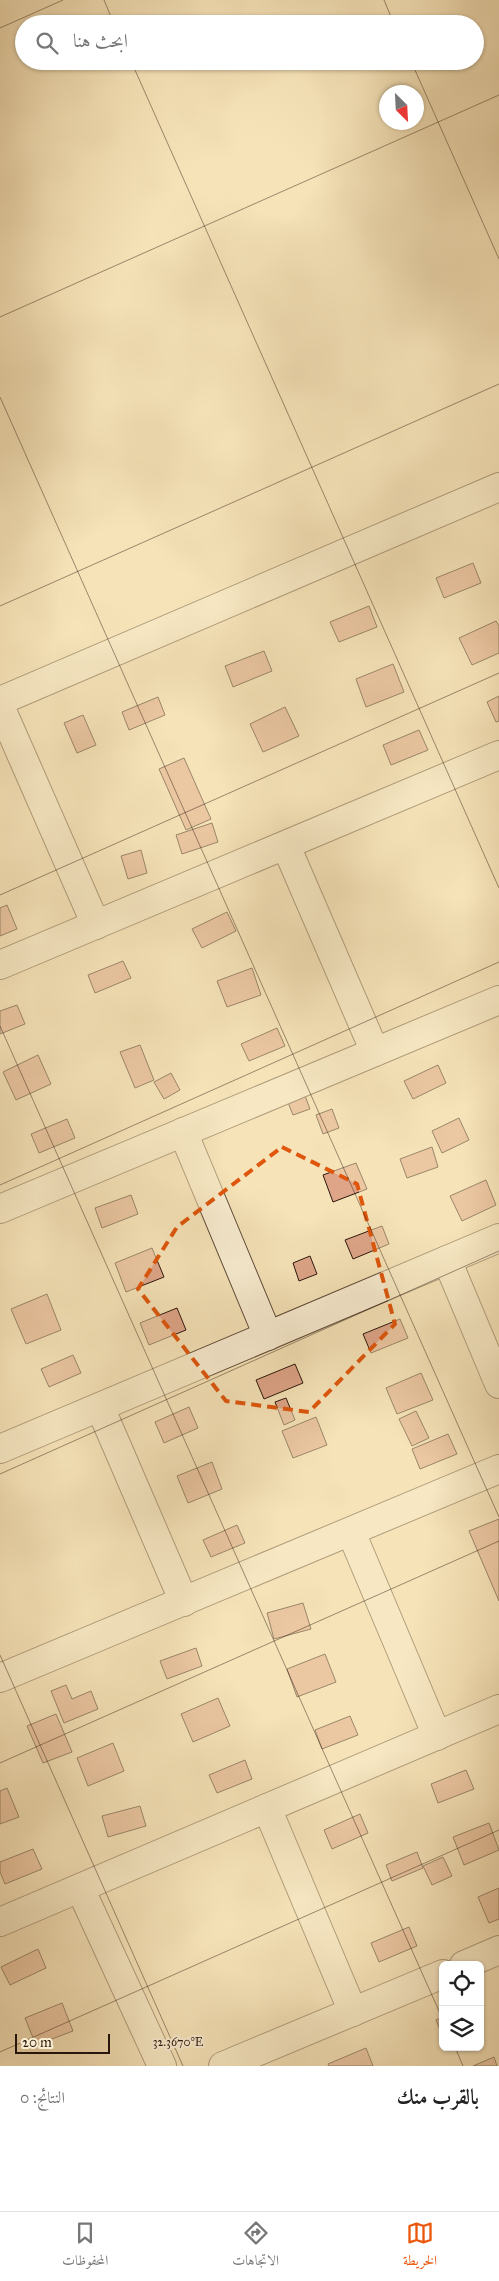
<!DOCTYPE html>
<html lang="ar">
<head>
<meta charset="utf-8">
<style>
  body { margin:0; font-family:"IM FELL Great Primer",Amiri,serif; background:#f6f6f6; color:#222; direction:rtl }
  .controls { position:absolute; right:15px; bottom:15px; display:grid; overflow:hidden; border-radius:8px; box-shadow:0 1px 4px #0004 }
  .controls button { width:45px; height:45px; display:grid; place-items:center; padding:0; border:0; border-bottom:1px solid #e0e0e0; background:#fff; color:#222; font:25px sans-serif }
  .compass { position:absolute; left:379px; top:85px; width:45px; height:45px; border-radius:50%; background:#fff; box-shadow:0 1px 4px #0004; rotate:156deg }
  .scale { position:absolute; left:15px; bottom:12px; width:95px; box-sizing:border-box; padding-left:5px; border:2px solid #2b160c; border-top:0; font-size:14px; line-height:18px; white-space:nowrap; color:#2b160c; -webkit-text-stroke:4px #f9edd1; paint-order:stroke }
  .list { margin:0; padding:0; list-style:none }
  h2 { display:flex; justify-content:space-between; align-items:center; height:65px; margin:0; padding:0 20px; font-size:21px }
  h2 small { font-size:16px; font-weight:400; color:#767676 }
  .icon { flex:none; width:28px; height:28px; fill:none; stroke:currentColor; stroke-width:2; stroke-linecap:round; stroke-linejoin:round }
  .map { position:relative; flex:none; width:499px; height:2066px; overflow:hidden; direction:ltr }
  .search { position:absolute; background:#fff; box-shadow:0 1px 4px #0004; left:15px; right:15px; top:15px; height:55px; display:flex; align-items:center; gap:12px; box-sizing:border-box; padding:0 18px; border-radius:28px; color:#767676; font-size:19px }
  .sheet { height:145px; background:#fff }
  nav { display:flex; justify-content:space-around; align-items:center; box-sizing:border-box; height:70px; border-top:1px solid #e0e0e0; background:#fff; font-size:14px; color:#767676 }
  nav a { display:grid; justify-items:center; gap:2px }
  nav .on { color:#ea580c }
  .map>svg:first-child { display:block }
  .building { fill:#dea588; stroke:#2b160c }
  .lines { fill:none; stroke-linecap:round; stroke-linejoin:round }
  .minor-casing { stroke:#5e4937; stroke-width:30 }
  .minor { stroke:#f9edd1; stroke-width:28 }
  .marked { fill:none; stroke:#df560c; stroke-width:4; stroke-dasharray:10 6; stroke-linejoin:round }
  .ticks { fill:none; stroke:#2b160c; stroke-width:1; stroke-opacity:0.45 }
  .ticks-label { font-size:12px; text-anchor:middle; fill:#2b160c; stroke:#f9edd1; stroke-width:4; stroke-linejoin:round; paint-order:stroke }
</style>
</head>
<body>
<div class="map">
<svg width="499" height="2066" viewBox="0 0 499 2066">
  <rect width="100%" height="100%" fill="#f6e3b8"/>
  <filter id="stains"><feTurbulence type="fractalNoise" baseFrequency=".004" numOctaves="4"/><feColorMatrix values="0 0 0 0 .2 0 0 0 0 .09 0 0 0 0 .02 0 0 0 .5 -.17"/></filter>
  <radialGradient id="worn" r=".72"><stop offset=".6" stop-color="#630" stop-opacity="0"/><stop offset="1" stop-color="#630" stop-opacity=".3"/></radialGradient>
  <g class="building">
    <path d="M473 563 481 583 444 598 436 578Z"/>
    <path d="M369 606 377 627 339 642 330 622Z"/>
    <path d="M496 621 499 626V653L472 665 459 638Z"/>
    <path d="M264 651 272 671 233 687 225 666Z"/>
    <path d="M393 664 404 692 366 707 356 679Z"/>
    <path d="M499 696V721L496 722 487 702Z"/>
    <path d="M158 697 165 715 129 730 122 712Z"/>
    <path d="M285 707 299 736 263 752 250 724Z"/>
    <path d="M83 715 96 745 77 753 64 723Z"/>
    <path d="M419 730 428 750 391 765 383 745Z"/>
    <path d="M184 758 211 819 186 830 159 769Z"/>
    <path d="M212 823 218 842 182 854 176 835Z"/>
    <path d="M141 850 147 873 128 879 121 856Z"/>
    <path d="M7 905 17 929 0 936V908Z"/>
    <path d="M227 912 236 931 202 948 192 929Z"/>
    <path d="M123 961 131 978 95 993 88 975Z"/>
    <path d="M252 968 261 995 227 1007 217 981Z"/>
    <path d="M17 1005 25 1024 0 1034V1011Z"/>
    <path d="M277 1028 285 1046 249 1061 241 1044Z"/>
    <path d="M140 1045 154 1080 135 1088 120 1052Z"/>
    <path d="M38 1055 51 1084 16 1100 3 1072Z"/>
    <path d="M438 1065 446 1083 413 1099 404 1081Z"/>
    <path d="M171 1073 180 1090 164 1099 154 1082Z"/>
    <path d="M302 1088 310 1109 293 1115 285 1095Z"/>
    <path d="M332 1109 339 1128 323 1134 316 1115Z"/>
    <path d="M459 1118 469 1140 442 1153 432 1131Z"/>
    <path d="M67 1119 75 1138 39 1153 31 1134Z"/>
    <path d="M432 1147 438 1167 407 1178 400 1159Z"/>
    <path d="M356 1163 367 1189 333 1202 323 1175Z"/>
    <path d="M486 1180 496 1205 462 1221 450 1196Z"/>
    <path d="M131 1195 138 1214 102 1228 95 1208Z"/>
    <path d="M382 1226 389 1244 353 1259 345 1240Z"/>
    <path d="M152 1248 164 1277 126 1292 115 1263Z"/>
    <path d="M310 1256 317 1274 299 1281 293 1263Z"/>
    <path d="M47 1294 61 1330 26 1344 11 1309Z"/>
    <path d="M177 1308 186 1330 149 1345 140 1323Z"/>
    <path d="M400 1319 408 1338 371 1353 363 1334Z"/>
    <path d="M73 1355 81 1373 49 1387 41 1369Z"/>
    <path d="M295 1364 303 1383 264 1399 256 1380Z"/>
    <path d="M421 1373 433 1400 397 1414 386 1388Z"/>
    <path d="M286 1398 295 1420 284 1425 275 1402Z"/>
    <path d="M189 1407 198 1428 164 1443 155 1422Z"/>
    <path d="M416 1411 429 1438 412 1446 399 1419Z"/>
    <path d="M316 1417 327 1445 293 1458 282 1431Z"/>
    <path d="M448 1434 457 1454 420 1469 412 1449Z"/>
    <path d="M212 1462 222 1489 188 1503 177 1476Z"/>
    <path d="M499 1519V1601L469 1531Z"/>
    <path d="M237 1525 245 1543 211 1557 203 1540Z"/>
    <path d="M303 1603 311 1629 274 1639 267 1613Z"/>
    <path d="M196 1648 202 1666 167 1679 160 1661Z"/>
    <path d="M325 1654 336 1682 297 1697 287 1669Z"/>
    <path d="M66 1685 72 1699 91 1691 98 1709 64 1723 51 1691Z"/>
    <path d="M218 1698 230 1726 193 1742 181 1714Z"/>
    <path d="M56 1714 72 1752 43 1763 27 1726Z"/>
    <path d="M350 1716 358 1735 322 1749 315 1730Z"/>
    <path d="M113 1743 124 1771 88 1786 77 1758Z"/>
    <path d="M245 1760 252 1779 217 1793 209 1775Z"/>
    <path d="M466 1770 474 1789 438 1803 431 1784Z"/>
    <path d="M7 1788 19 1817 0 1824V1791Z"/>
    <path d="M140 1806 146 1826 108 1837 102 1816Z"/>
    <path d="M360 1814 368 1833 332 1849 324 1830Z"/>
    <path d="M489 1823 499 1850 464 1865 453 1837Z"/>
    <path d="M33 1849 42 1869 5 1884 0 1872V1862Z"/>
    <path d="M417 1852 423 1868 392 1881 386 1865Z"/>
    <path d="M443 1857 452 1876 432 1885 423 1866Z"/>
    <path d="M499 1888V1919L489 1923 478 1897Z"/>
    <path d="M409 1927 417 1946 379 1962 371 1943Z"/>
    <path d="M38 1949 46 1968 10 1985 1 1967Z"/>
    <path d="M62 2003 73 2031 36 2045 25 2018Z"/>
    <path d="M443 2017V2037L436 2020Z"/>
    <path d="M366 2048 373 2066H329L328 2064Z"/>
    <path d="M494 2057 497 2066H473Z"/>
  </g>
  <g class="lines">
    <g class="minor-casing">
      <g id="minor">
        <path d="M0 701 499 487"/>
        <path d="M0 706 96 925"/>
        <path d="M286 846 375 1052"/>
        <path d="M0 965 499 755"/>
        <path d="M183 1132 268 1336"/>
        <path d="M0 1209 499 1000"/>
        <path d="M447 1260 499 1384"/>
        <path d="M100 1407 184 1602"/>
        <path d="M0 1449 499 1238"/>
        <path d="M351 1532 437 1736"/>
        <path d="M0 1678 499 1469"/>
        <path d="M267 1808 353 2012"/>
        <path d="M80 1888 162 2066"/>
        <path d="M0 1922 499 1709"/>
        <path d="M464 1965 499 1950"/>
        <path d="M223 2066 443 1974"/>
      </g>
    </g>
    <use href="#minor" class="minor"/>
  </g>
  <path d="M0 0H499V2066H0ZM282 1147 357 1184 395 1324 309 1412 226 1401 138 1289 177 1227Z" fill="#f6e3b8" fill-opacity=".55" fill-rule="evenodd"/>
  <path class="marked" d="M282 1147 357 1184 395 1324 309 1412 226 1401 138 1289 177 1227Z"/>
  <path class="ticks" d="M104 0 114 24M384 0 394 24M0 28 63 0M131 61 499 888M411 61 499 259M0 317 499 95M0 397 499 1517M0 606 499 384M0 895 499 673M0 1026 443 2020M0 1185 499 962M0 1474 499 1251M0 1655 183 2066M0 1763 499 1541M455 2047 463 2066M0 2052 499 1830"/>
  <g class="ticks-label">
    <text x="178" y="2046">32.3670°E</text>
  </g>
  <rect width="100%" height="100%" filter="url(#stains)"/>
  <rect width="100%" height="100%" fill="url(#worn)"/>
</svg>
<div class="controls">
<button><svg class="icon" aria-label="locate" viewBox="0 0 24 24"><circle cx="12" cy="12" r="6"/><path d="M12 2v4M12 18v4M2 12h4M18 12h4"/></svg></button>
<button><svg class="icon" aria-label="layers" viewBox="0 0 24 24"><path d="M12 4l9 5-9 5-9-5zM3 14l9 5 9-5"/></svg></button>
</div>
<svg class="compass" viewBox="-18 -18 36 36"><path d="M0-13l5 13h-10z" fill="#e53935"/><path d="M0 13l5-13h-10z" fill="#767676"/></svg>
<div class="scale">20 m</div>
<div class="search"><svg class="icon" aria-label="search" viewBox="0 0 24 24"><circle cx="10" cy="10" r="6"/><path d="M15 15l6 6"/></svg>ابحث هنا</div>
</div>
<section class="sheet">
<h2>بالقرب منك<small>النتائج: 0</small></h2>
<ul class="list">
</ul>
</section>
<nav>
<a class="on"><svg class="icon" aria-label="map" viewBox="0 0 24 24"><path d="M3 6l6-2 6 2 6-2v14l-6 2-6-2-6 2zM9 4v14M15 6v14"/></svg>الخريطة</a>
<a><svg class="icon" aria-label="directions" viewBox="0 0 24 24"><path d="M12 3l9 9-9 9-9-9zM9 14v-3h6M13 9l2 2-2 2"/></svg>الاتجاهات</a>
<a><svg class="icon" aria-label="saved" viewBox="0 0 24 24"><path d="M7 4h10v16l-5-4-5 4z"/></svg>المحفوظات</a>
</nav>
</body>
</html>
